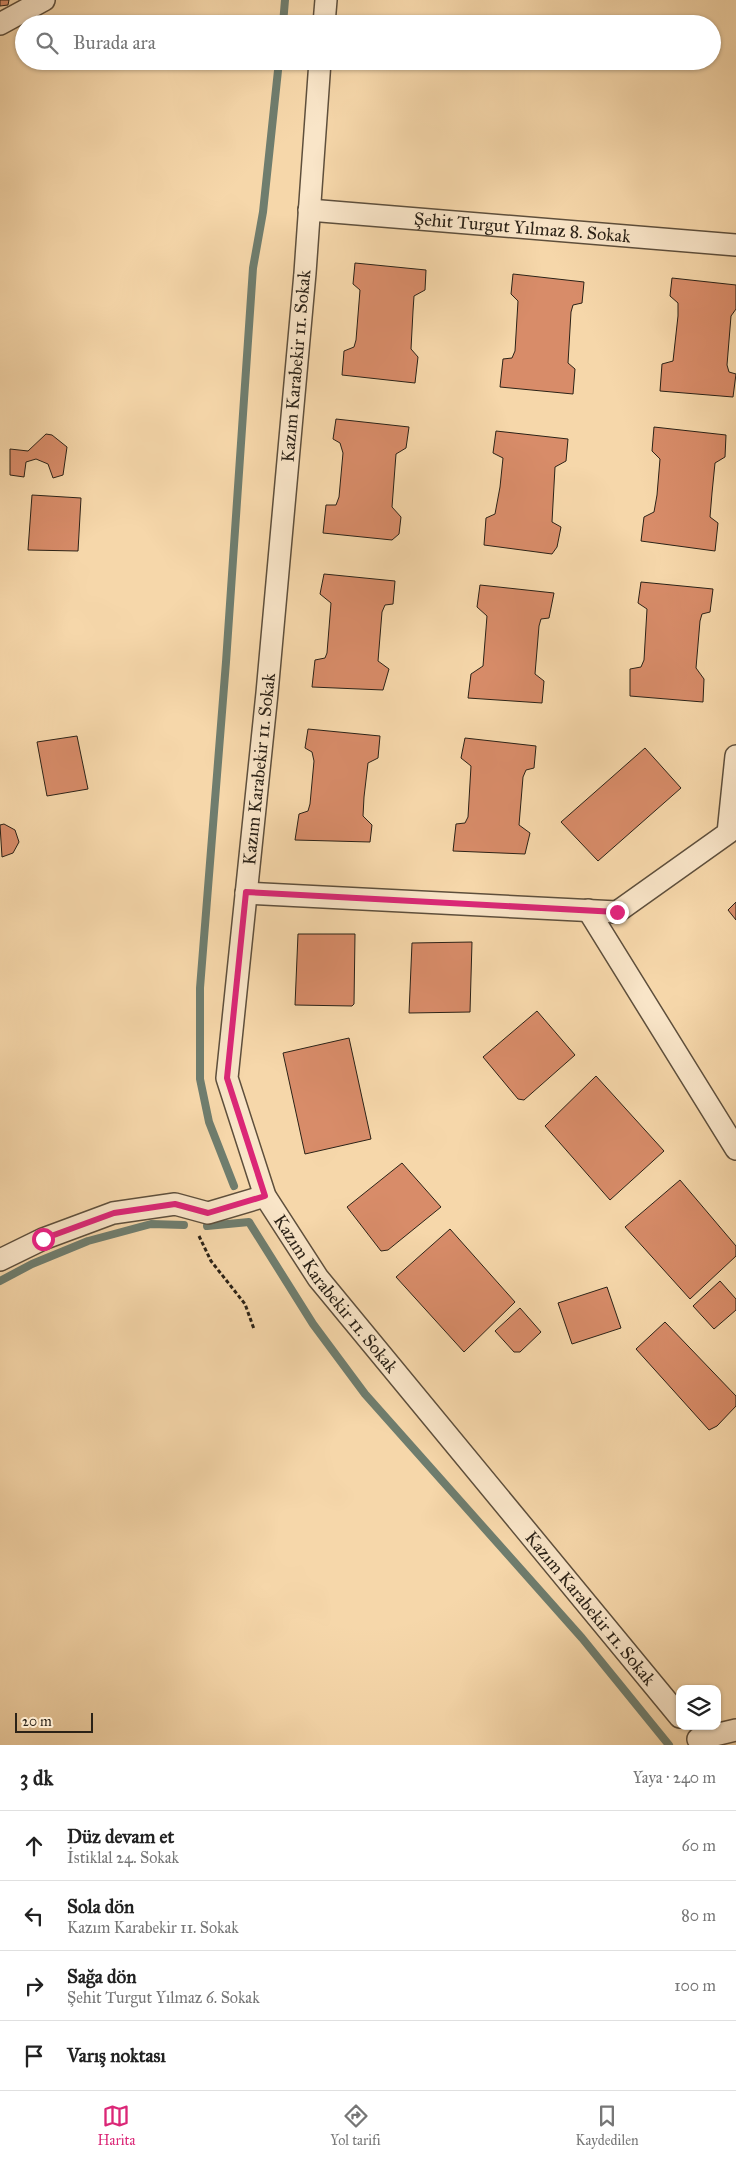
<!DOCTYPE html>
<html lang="tr">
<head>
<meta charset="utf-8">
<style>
  body { margin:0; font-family:"IM FELL Great Primer",serif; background:#f2f2f2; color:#222 }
  .controls { position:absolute; right:15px; bottom:15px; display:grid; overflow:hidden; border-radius:10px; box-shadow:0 1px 4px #0004 }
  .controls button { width:45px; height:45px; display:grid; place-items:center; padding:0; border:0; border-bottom:1px solid #e0e0e0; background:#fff; color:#222; font:25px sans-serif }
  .scale { position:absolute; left:15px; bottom:12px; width:78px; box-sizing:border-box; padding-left:5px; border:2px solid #2b2217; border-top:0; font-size:14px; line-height:18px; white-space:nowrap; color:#2b2217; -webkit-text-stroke:4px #f9e5c8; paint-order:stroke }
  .stop { position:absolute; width:15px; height:15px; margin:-11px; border:4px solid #db2777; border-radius:50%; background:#fff }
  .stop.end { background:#db2777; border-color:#fff; box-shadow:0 1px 5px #0008 }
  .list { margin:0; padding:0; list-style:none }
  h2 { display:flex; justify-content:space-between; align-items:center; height:65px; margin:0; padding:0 20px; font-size:21px }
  h2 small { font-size:16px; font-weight:400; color:#767676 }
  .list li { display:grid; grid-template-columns:32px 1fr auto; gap:15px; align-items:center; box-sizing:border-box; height:70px; padding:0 20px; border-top:1px solid #e0e0e0 }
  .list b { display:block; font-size:19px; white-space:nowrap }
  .list p { margin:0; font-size:16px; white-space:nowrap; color:#767676 }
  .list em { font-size:16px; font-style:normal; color:#767676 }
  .icon { flex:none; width:28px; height:28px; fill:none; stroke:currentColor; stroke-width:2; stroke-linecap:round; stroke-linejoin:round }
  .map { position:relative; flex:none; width:736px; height:1745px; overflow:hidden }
  .search { position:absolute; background:#fff; box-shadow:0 1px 4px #0004; left:15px; right:15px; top:15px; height:55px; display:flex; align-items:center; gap:12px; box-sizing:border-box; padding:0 18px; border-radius:28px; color:#767676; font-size:19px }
  .sheet { height:345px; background:#fff }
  nav { display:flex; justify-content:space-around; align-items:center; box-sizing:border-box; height:70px; border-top:1px solid #e0e0e0; background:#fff; font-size:14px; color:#767676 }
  nav a { display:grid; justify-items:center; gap:2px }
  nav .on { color:#db2777 }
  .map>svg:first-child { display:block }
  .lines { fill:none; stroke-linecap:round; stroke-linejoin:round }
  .stream { stroke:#6f7d6e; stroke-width:8 }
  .building { fill:#d88c69; stroke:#2b2217 }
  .street-casing { stroke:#5e4f3c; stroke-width:24 }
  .path { stroke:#2b2217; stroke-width:3; stroke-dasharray:4 2.5; stroke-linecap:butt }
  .street { stroke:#f9e5c8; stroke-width:21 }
  .route { stroke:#db2777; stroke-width:6 }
  .labels { text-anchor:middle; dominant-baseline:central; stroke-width:5; stroke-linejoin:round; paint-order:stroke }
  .street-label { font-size:18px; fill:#2b2217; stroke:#f9e5c8 }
</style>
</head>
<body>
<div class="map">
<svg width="736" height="1745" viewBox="0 0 736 1745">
  <rect width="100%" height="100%" fill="#f6d7aa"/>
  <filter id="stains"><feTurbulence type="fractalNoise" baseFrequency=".004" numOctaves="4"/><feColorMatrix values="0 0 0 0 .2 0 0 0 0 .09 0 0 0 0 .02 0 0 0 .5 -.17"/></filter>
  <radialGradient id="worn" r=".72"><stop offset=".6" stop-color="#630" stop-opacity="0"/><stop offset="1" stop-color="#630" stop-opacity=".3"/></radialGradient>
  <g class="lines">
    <g class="stream">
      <path d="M283 24 285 0"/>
      <path d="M234 1186 209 1122 200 1079V988L226 662 253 268 263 212 279 61"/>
      <path d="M207 1226 249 1222 313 1324 365 1394 582 1638 669 1745"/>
      <path d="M0 1281 32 1264 88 1241 151 1224 184 1225"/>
    </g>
  </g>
  <g class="building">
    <path d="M0 0H9L8 5 0 6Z"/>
    <path d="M355 263 426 270 425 290 414 296 413 311 411 349 418 357 415 383 342 375 344 351 354 347 356 340 360 290 353 284Z"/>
    <path d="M513 274 584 282 582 303 573 305 571 312 568 363 575 369 573 394 500 387 503 359 512 358 515 351 518 301 511 294Z"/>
    <path d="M672 278 736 285V309L731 316 727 365 729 372 736 374 733 397 660 391 662 364 673 361 678 316V303L670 296Z"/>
    <path d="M336 419 409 427 406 448 396 454 392 507 401 517 399 534 392 540 323 533 326 505H336L339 497 343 453 340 443 333 439Z"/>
    <path d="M654 427 726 435 725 457 715 463 712 493 710 517 718 523 715 551 641 541 644 517 654 512 657 495 660 459 652 451Z"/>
    <path d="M496 431 568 439 566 461 555 467 552 522 561 527 557 547 552 554 484 545 486 518 495 514 500 487 503 458 493 453Z"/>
    <path d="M46 434 52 435 67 447 63 475 53 478 48 464 36 459 26 462 24 477 10 475V449L28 451Z"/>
    <path d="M32 495 81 498 78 551 28 550Z"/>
    <path d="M324 574 395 581 393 604 385 605 382 612 378 661 389 669 383 690 312 687 315 660 325 658 327 653 331 603 320 594Z"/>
    <path d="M641 582 713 589 710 612 702 614 700 621 696 668 704 679 703 702 630 696V669L641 667 644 660 647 609 638 603Z"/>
    <path d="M480 585 554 593 549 618 541 619 539 626 535 674 544 681 542 703 468 698 471 674 483 666 487 616 477 607Z"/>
    <path d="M308 729 380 736 378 758 368 763 364 797 363 816 372 825 370 842 295 840 299 814 308 811 310 804 314 761 312 752 305 748Z"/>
    <path d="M77 736 88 789 47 796 37 742Z"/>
    <path d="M465 738 536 746 534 768 526 770 523 777 519 825 530 833 525 854 453 851 456 824 465 823 468 817 471 766 461 758Z"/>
    <path d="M645 748 681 788 598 861 561 822Z"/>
    <path d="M4 824 15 830 19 842 13 853 2 857 0 825Z"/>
    <path d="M736 902V920L728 910Z"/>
    <path d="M298 934H355L354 1004 352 1006 295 1005Z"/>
    <path d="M472 942 470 1012 409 1013 412 943Z"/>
    <path d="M537 1011 575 1055 524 1100 518 1099 483 1057Z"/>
    <path d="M349 1038 371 1139 305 1154 283 1053Z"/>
    <path d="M596 1076 664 1151 610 1200 545 1126Z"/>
    <path d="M402 1163 441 1207 388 1250 381 1251 347 1207Z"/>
    <path d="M680 1180 736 1246V1256L690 1299 625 1227Z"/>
    <path d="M450 1229 515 1302 464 1352 396 1277Z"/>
    <path d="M720 1281 736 1299V1310L714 1329 693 1306Z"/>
    <path d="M607 1287 621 1328 572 1344 558 1303Z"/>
    <path d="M520 1308 541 1332 520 1352H514L495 1331Z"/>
    <path d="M665 1322 736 1396V1406L717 1426 709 1430 636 1349Z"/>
  </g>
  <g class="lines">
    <g class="street-casing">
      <g id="street">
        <path d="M0 24 44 0"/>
        <path d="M324 24 326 0"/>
        <path id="s1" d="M320 61 305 273 267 693 227 1078 265 1196 318 1278 680 1717"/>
        <path id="s2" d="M309 210 736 245"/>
        <path d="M246 893 617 912 728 833 736 756"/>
        <path d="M588 910 736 1149"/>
        <path d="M0 1260 43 1239 113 1213 175 1204 208 1213 265 1196"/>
        <path d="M698 1739 736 1730"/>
      </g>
    </g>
    <path class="path" d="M199 1236 211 1261 245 1304 254 1329"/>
    <use href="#street" class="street"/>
  </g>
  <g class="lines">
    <path class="route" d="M43 1239 114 1213 175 1204 208 1213 265 1196 227 1078 246 892 617 912"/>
  </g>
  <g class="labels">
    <g class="street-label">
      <text stroke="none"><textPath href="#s2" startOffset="214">Şehit Turgut Yılmaz 8. Sokak</textPath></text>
      <text transform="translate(296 366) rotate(-85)">Kazım Karabekir 11. Sokak</text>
      <text transform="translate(259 769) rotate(-84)">Kazım Karabekir 11. Sokak</text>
      <text stroke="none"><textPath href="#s1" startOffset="1266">Kazım Karabekir 11. Sokak</textPath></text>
      <text stroke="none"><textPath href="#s1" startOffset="1671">Kazım Karabekir 11. Sokak</textPath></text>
    </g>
  </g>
  <rect width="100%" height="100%" filter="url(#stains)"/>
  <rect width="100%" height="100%" fill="url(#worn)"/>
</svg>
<div class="controls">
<button><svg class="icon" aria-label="layers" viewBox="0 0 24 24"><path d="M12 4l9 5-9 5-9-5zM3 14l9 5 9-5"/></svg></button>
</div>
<div class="scale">20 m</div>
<div class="stop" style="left:43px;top:1239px"></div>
<div class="stop end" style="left:617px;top:912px"></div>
<div class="search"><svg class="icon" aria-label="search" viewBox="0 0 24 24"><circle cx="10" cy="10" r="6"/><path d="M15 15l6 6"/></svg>Burada ara</div>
</div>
<section class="sheet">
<h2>3 dk<small>Yaya · 240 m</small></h2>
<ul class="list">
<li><svg class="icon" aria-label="ahead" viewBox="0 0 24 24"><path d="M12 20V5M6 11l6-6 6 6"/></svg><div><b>Düz devam et</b><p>İstiklal 24. Sokak</p></div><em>60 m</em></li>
<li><svg class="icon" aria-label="left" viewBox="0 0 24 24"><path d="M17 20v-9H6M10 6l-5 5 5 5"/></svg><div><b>Sola dön</b><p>Kazım Karabekir 11. Sokak</p></div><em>80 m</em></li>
<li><svg class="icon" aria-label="right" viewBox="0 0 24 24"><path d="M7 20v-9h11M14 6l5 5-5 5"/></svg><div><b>Sağa dön</b><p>Şehit Turgut Yılmaz 6. Sokak</p></div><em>100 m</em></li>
<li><svg class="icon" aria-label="arrive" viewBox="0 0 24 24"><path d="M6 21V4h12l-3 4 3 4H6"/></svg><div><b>Varış noktası</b></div></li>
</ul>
</section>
<nav>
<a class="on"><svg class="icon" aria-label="map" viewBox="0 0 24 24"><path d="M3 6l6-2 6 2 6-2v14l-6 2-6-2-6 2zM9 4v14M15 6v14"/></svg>Harita</a>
<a><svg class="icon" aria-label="directions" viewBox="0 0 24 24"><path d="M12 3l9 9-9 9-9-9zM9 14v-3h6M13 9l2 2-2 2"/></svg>Yol tarifi</a>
<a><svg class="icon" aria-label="saved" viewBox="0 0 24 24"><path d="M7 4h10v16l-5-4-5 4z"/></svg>Kaydedilen</a>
</nav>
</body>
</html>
